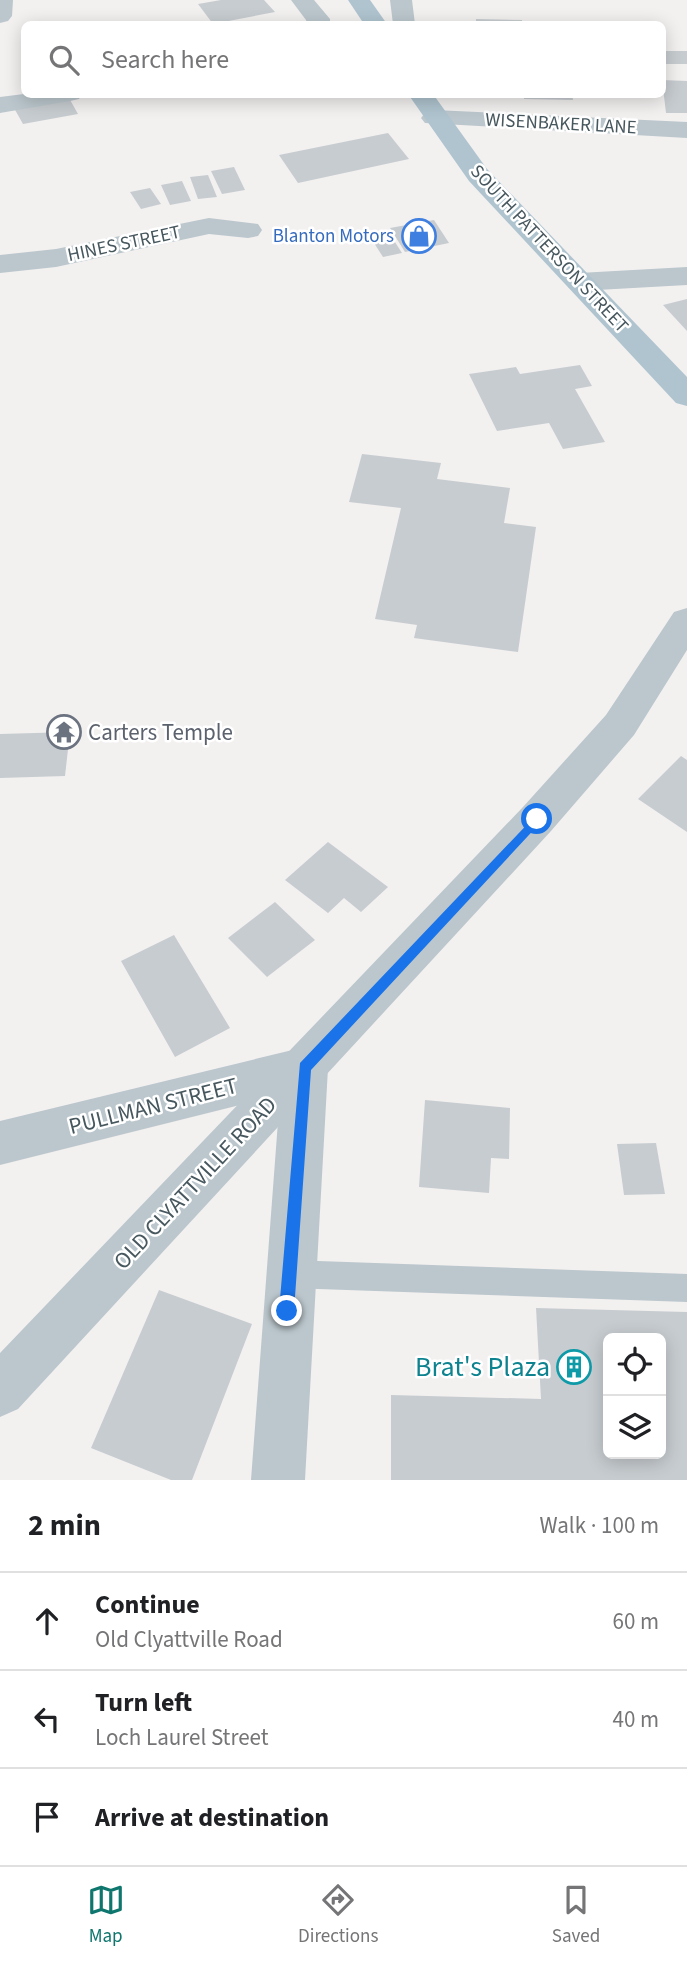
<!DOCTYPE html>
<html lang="en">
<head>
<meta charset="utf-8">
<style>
  body { margin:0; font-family:"Source Sans 3",sans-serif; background:#f2f2f2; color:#202124 }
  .controls { position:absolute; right:21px; bottom:21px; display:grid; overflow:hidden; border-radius:10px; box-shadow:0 4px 18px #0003 }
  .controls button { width:63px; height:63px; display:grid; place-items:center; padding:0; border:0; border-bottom:2px solid #e0e0e0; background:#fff; color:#202124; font:35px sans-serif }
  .stop { position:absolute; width:21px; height:21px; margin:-16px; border:5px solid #1a73e8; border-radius:50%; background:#fff }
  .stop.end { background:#1a73e8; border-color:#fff; box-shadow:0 2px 7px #0008 }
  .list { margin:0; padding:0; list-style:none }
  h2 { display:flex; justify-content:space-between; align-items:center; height:91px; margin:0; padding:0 28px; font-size:30px }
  h2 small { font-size:23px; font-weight:400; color:#757577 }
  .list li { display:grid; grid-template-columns:46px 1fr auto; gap:21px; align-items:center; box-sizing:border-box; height:98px; padding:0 28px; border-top:2px solid #e0e0e0 }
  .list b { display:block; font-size:26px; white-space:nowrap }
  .list p { margin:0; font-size:23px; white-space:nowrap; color:#757577 }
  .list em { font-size:23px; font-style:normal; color:#757577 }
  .icon { flex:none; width:38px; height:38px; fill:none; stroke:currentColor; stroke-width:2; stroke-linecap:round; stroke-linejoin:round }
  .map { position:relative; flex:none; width:687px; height:1480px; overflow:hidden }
  .search { position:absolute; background:#fff; box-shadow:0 4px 18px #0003; left:21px; right:21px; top:21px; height:77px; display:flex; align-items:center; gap:18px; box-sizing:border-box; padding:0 24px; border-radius:10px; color:#757577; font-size:26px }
  .sheet { height:385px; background:#fff }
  nav { display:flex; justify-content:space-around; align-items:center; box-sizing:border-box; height:98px; border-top:2px solid #e0e0e0; background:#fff; font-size:19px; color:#757577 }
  nav a { display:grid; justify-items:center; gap:4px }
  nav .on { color:#0f766e }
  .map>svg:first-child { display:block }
  .building { fill:#c7ccd0; fill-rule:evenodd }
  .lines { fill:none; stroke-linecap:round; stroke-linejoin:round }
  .service { fill:#bbc7cd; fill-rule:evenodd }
  .minor { fill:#bbc7cd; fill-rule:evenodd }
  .tertiary { fill:#bbc7cd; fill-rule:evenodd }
  .primary { fill:#afc4cf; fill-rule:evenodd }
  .route { fill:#1a73e8 }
  .labels { text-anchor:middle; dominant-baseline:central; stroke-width:5; stroke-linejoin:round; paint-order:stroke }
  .far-street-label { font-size:19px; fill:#47575e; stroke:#fff }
  .far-shop-label { font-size:19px; fill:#366cbe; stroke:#fff; text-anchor:end }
  .worship-label { font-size:23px; fill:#5b616d; stroke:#fff; text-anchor:start }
  .street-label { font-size:23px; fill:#47575e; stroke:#fff }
  .near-culture-label { font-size:28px; fill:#0d838f; stroke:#fff; text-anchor:end }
</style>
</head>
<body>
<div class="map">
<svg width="687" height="1480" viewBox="0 0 687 1480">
  <rect width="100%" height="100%" fill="#f3f0f0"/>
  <g class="building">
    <path d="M221 0H264L275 12 213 24 198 4Z"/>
    <path d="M476 19 522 20V24H476Z"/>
    <rect x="662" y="51" width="25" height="13"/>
    <path d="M662 80 687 81V113H666Z"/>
    <path d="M524 94H572L573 100 524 99Z"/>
    <path d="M69 98 78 114 23 124 14 108Z"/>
    <path d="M388 133 409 159 298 183 279 155Z"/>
    <path d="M234 167 245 190 222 194 211 171Z"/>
    <path d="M208 175 217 197 198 199 190 177Z"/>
    <path d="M182 181 191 201 170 205 161 185Z"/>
    <path d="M150 188 161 204 141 209 130 192Z"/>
    <path d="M434 220 449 243 405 252 390 228Z"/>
    <path d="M393 239 402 253 383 257 374 243Z"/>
    <path d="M687 299V331L663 305Z"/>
    <path d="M580 365 592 386 575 389 605 442 563 449 549 423 497 431 469 374 516 367 520 374Z"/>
    <path d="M362 454 441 463 437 479 510 488 504 523 536 527 518 652 414 638 417 625 375 619 401 508 349 502Z"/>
    <path d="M70 732 65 776 0 778V734Z"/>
    <path d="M681 756 687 760V832L638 799Z"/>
    <path d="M328 842 388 887 361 912 344 898 328 913 285 880Z"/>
    <path d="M275 902 315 940 267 977 228 938Z"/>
    <path d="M174 935 230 1028 175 1057 121 961Z"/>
    <path d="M425 1100 510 1108 509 1159 491 1158 489 1193 419 1187Z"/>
    <path d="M656 1143 665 1194 624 1195 617 1144Z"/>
    <path d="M159 1290 252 1324 192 1480H171L91 1448Z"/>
    <path d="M536 1308 687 1312V1480H391V1395L541 1399ZM608 1338H661V1454H608Z"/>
  </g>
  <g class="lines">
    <path class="service" d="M290 1260 687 1274V1302L290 1288 280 1284 276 1274 280 1264Z"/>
    <g class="minor">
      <path d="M0 0H13L12 16 8 21 0 23Z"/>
      <path d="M291 0H314L330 19V24H307L306 20Z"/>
      <path d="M24 94H82L79 99 70 101 0 113V97Z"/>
      <path d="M434 110 687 122V138L425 123 421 118 425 113Z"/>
      <path d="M209 218 258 224 262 230 258 236 248 238 209 234 56 267 0 273V255L56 249Z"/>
      <path d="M687 267V285L579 291 569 288 565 282 569 276 579 273Z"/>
      <path d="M305 1047 321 1053 328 1068 305 1480H251L280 1095 0 1165V1121Z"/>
    </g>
    <g class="tertiary">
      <path d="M390 0H412L415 24H393Z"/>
      <path d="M687 608V650L634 735 551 831 18 1409 0 1417V1353L523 807 606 715 674 612Z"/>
    </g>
    <g class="primary">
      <path d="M348 0H370L387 24H364Z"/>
      <path d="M408 94H433L487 169 687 377V406L676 403 469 181Z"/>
    </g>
  </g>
  <path class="route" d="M537 814 541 816V822L311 1070 294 1311 292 1316 287 1319 281 1316 279 1311 300 1063Z"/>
  <defs>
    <g id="shop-ring" transform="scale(1.75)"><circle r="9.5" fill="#fff" stroke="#3f7fe0" stroke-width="1.5"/><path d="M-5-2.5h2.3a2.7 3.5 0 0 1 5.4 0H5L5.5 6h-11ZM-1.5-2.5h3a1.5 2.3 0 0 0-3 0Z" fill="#3f7fe0"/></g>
    <g id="temple-ring" transform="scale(1.75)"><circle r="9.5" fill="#fff" stroke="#6b7280" stroke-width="1.5"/><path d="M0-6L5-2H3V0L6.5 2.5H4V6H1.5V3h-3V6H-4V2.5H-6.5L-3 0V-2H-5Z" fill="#6b7280"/></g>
    <g id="building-ring" transform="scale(1.75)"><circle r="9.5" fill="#fff" stroke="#0f9aa8" stroke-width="1.5"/><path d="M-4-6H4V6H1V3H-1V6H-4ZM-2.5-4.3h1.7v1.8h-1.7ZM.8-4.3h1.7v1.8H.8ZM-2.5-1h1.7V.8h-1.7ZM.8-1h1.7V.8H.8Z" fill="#0f9aa8"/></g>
  </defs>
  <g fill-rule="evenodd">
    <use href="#shop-ring" x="419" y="236"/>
    <use href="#temple-ring" x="64" y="732"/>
    <use href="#building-ring" x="574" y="1367"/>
  </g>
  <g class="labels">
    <g class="far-street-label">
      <text transform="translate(561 124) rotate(3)">WISENBAKER LANE</text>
      <text transform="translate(124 244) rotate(-12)">HINES STREET</text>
      <text transform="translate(549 249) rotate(47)">SOUTH PATTERSON STREET</text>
    </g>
    <g class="far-shop-label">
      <text x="394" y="236">Blanton Motors</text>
    </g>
    <g class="worship-label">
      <text x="88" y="732">Carters Temple</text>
    </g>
    <g class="street-label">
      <text transform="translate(153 1106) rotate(-14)">PULLMAN STREET</text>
      <text transform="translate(195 1183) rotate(-47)">OLD CLYATTVILLE ROAD</text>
    </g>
    <g class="near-culture-label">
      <text x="550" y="1367">Brat's Plaza</text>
    </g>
  </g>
</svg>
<div class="controls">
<button><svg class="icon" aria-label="locate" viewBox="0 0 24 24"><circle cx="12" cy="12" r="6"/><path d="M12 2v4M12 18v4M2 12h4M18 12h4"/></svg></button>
<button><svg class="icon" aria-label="layers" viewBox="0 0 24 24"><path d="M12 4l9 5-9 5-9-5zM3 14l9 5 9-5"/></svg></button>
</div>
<div class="stop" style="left:537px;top:819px"></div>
<div class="stop end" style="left:287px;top:1311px"></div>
<div class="search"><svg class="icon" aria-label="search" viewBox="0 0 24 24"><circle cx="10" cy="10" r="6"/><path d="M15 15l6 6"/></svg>Search here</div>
</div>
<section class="sheet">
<h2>2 min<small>Walk · 100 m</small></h2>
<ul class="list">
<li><svg class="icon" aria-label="ahead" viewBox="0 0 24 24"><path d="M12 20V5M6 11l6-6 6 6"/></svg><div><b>Continue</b><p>Old Clyattville Road</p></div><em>60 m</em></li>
<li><svg class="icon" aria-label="left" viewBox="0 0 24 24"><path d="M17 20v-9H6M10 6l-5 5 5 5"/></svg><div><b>Turn left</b><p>Loch Laurel Street</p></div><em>40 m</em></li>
<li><svg class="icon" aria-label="arrive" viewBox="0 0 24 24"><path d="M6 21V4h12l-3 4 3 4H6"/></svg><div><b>Arrive at destination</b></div></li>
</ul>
</section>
<nav>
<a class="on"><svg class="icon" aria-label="map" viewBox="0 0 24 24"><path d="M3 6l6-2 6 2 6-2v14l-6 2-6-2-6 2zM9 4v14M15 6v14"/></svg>Map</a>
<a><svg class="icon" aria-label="directions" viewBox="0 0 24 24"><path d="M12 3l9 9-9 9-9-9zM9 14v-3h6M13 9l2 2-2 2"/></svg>Directions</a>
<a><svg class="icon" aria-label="saved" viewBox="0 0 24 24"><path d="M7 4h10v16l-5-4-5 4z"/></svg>Saved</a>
</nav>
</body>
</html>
